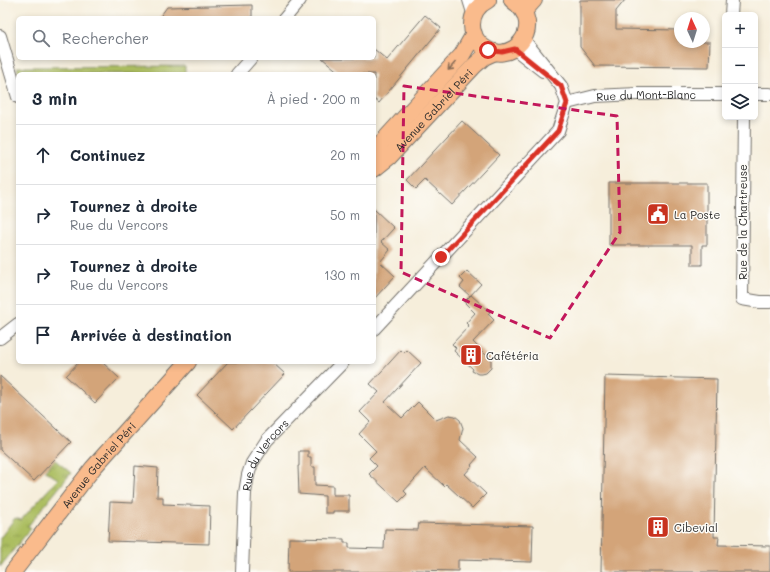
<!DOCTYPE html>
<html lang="fr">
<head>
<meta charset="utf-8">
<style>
  body { margin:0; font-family:Mali,sans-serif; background:#f6f6f7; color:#1f2937 }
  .controls { position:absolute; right:12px; top:12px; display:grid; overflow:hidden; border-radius:6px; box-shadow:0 2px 6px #0003 }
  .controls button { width:36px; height:36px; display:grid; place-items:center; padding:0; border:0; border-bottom:1px solid #e0e1e3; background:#fff; color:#1f2937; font:20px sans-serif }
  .compass { position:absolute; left:674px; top:12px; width:36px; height:36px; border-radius:50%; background:#fff; box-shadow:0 2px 6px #0003; rotate:356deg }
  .stop { position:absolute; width:12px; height:12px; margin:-9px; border:3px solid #d93025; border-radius:50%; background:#fff }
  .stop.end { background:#d93025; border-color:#fff; box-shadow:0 1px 4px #0008 }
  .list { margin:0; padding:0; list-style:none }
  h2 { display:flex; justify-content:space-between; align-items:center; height:52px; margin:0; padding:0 16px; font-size:17px }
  h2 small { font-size:13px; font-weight:400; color:#747a83 }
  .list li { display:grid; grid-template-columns:26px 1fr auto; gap:12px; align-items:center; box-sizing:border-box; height:60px; padding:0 16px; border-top:1px solid #e0e1e3 }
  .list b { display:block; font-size:15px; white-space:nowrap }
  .list p { margin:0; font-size:13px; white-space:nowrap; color:#747a83 }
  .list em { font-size:13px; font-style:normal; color:#747a83 }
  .icon { flex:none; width:22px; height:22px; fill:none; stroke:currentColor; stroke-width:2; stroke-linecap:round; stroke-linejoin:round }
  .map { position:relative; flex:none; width:770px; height:572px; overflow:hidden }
  .search { position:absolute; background:#fff; box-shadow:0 2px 6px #0003; left:16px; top:16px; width:360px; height:44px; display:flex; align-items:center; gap:10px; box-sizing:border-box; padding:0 14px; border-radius:6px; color:#747a83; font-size:15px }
  .panel { position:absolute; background:#fff; box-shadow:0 2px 6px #0003; left:16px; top:72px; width:360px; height:292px; border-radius:6px }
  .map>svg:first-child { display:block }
  .grass { fill:url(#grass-tufts); stroke:#6c7446 }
  .pitch { fill:#acbe61; stroke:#6c7446 }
  .building { fill:#d3a479 }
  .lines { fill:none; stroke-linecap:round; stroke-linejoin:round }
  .minor-casing { stroke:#726f69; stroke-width:14 }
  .major-casing { stroke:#726f69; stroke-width:18 }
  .minor { stroke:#fff; stroke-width:12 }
  .major { stroke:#fabb8c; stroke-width:16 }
  .oneway { stroke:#886c57 }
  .route { stroke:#d93025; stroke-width:5 }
  .marked { fill:none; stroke:#c2185b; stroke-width:3; stroke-dasharray:8 5; stroke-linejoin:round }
  .labels { text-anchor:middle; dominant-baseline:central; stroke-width:3; stroke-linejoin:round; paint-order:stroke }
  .street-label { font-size:11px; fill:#2b2b2b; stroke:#fdfcf7 }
  .poi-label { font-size:11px; fill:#2b2b2b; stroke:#fdfcf7; text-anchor:start }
</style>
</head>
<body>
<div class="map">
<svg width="770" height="572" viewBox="0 0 770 572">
  <defs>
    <pattern id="grass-tufts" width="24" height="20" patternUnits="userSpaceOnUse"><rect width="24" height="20" fill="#acbe61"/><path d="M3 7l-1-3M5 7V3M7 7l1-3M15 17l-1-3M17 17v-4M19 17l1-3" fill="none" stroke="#8c9b50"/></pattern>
  </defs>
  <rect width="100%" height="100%" fill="#fdfcf7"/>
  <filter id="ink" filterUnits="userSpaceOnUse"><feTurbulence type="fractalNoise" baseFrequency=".025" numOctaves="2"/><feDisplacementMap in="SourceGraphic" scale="8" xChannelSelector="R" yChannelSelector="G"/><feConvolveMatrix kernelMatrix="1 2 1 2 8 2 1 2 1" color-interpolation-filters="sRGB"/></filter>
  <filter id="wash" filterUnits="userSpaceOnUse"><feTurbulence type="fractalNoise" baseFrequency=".012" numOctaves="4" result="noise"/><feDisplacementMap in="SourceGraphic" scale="16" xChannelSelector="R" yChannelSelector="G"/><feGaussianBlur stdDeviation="0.9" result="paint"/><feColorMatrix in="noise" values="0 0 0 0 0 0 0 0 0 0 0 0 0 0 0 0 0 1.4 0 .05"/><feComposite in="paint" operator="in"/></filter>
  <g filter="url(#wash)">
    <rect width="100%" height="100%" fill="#f6eedb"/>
    <path class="grass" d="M55 460 71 473 28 526 31 528 0 567V538L15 518 21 520 58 479 45 471Z"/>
    <path class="pitch" d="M185 66V74H19L17 67Z"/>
    <g id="blocks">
      <g class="building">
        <path d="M580 0H625L616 11V29L680 30V42H710L709 67 595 66 580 47Z"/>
        <path d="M252 5V18H159L167 7Z"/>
        <path d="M425 15 441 28 379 103 374 99V74H341L322 58H374V49L387 60Z"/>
        <path d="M462 121 499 155 452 205 425 180 416 189 407 180Z"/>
        <path d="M609 183H707V245H702V265H692V245H609Z"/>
        <path d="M374 209 394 228 381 242 390 250 380 262 395 276 374 299Z"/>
        <path d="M467 271 481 284 470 296 460 287 464 282 460 278Z"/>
        <path d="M471 295 490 312 488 314 494 320 473 342 487 356 489 354 491 360V368L486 373 482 374H478L472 371 473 369 454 351 456 348 452 344 469 326 466 323 475 313 464 302Z"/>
        <path d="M401 350 404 353 407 350 421 363 385 402 402 418 418 402 436 420 449 415 455 416 460 420 463 428 460 440 478 457 471 465 472 466 465 474 486 494 472 508 446 484 444 486 425 468 404 491 407 494 399 502 369 474 377 466 369 458 376 451 359 434 370 422 360 412 379 392 370 384Z"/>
        <path d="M79 362H102L119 378 95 403 66 376Z"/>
        <path d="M228 362H272L285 374 233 429 197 395Z"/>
        <path d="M0 376 71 442 34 481 0 450Z"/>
        <path d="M605 376 717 379 714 537H719L718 545 770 546V572H601Z"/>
        <path d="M299 451H308V457H311V467H315V485L333 486V495H349V511H333V513H325V496L299 494 298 466H299Z"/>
        <path d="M135 466 158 468 157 497H163V504L210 506 209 544 108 541 110 502 133 503Z"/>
        <path d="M419 523 533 526 532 562 458 560V571L412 570V572H288L289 538 344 539V543H349V548L384 549 385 529 418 530Z"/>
      </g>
    </g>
  </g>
  <g filter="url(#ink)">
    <use href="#blocks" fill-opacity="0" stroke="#726f69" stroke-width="1"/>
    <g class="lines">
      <g class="minor-casing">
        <g id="minor">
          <path d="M469 0 474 16"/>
          <path d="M731 15 732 0"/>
          <path d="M285 18 300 0"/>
          <path d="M0 36 18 97"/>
          <path d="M515 49 543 71"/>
          <path d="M237 74 251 58"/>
          <path d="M755 94H770"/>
          <path id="s1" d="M567 103 595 96 637 94H725"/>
          <path d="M744 117 742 299 760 302H770"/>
          <path d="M374 329 558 131 567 103 561 86 524 40"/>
          <path d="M0 338 18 324"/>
          <path id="s2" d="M242 572 245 493 248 475 252 463 267 440 343 362"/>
        </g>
      </g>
      <g class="major-casing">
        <g id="major">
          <path d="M488 0C478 5 472 14 472 25 472 32 475 39 480 44 508 72 550 26 512 0"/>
          <path d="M524 11 534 0"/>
          <path d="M374 151 462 55 474 34"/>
          <path id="s3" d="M374 169 389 157 474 66 484 57 495 52"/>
          <path id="s4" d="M13 572 93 468 188 362"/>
        </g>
      </g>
      <use href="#minor" class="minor"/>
      <use href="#major" class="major"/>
    </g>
    <defs><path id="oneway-shaft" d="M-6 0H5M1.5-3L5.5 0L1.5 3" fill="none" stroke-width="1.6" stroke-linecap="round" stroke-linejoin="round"/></defs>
    <use class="oneway" href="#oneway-shaft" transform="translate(452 66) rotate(132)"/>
  </g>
  <g class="lines" filter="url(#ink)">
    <path class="route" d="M441 257 558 131 567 103 561 86 515 49 502 52 488 50"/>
  </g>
  <path class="marked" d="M404 86 617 116 620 232 550 338 401 272Z"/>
  <defs>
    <g id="civic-square" transform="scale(1.15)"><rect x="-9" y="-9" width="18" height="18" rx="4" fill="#c8321e" stroke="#fdfcf7"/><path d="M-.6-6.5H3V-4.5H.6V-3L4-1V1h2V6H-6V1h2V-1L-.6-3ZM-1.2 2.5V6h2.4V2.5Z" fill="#fff"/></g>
    <g id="building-square" transform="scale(1.15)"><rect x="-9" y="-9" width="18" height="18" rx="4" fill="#c8321e" stroke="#fdfcf7"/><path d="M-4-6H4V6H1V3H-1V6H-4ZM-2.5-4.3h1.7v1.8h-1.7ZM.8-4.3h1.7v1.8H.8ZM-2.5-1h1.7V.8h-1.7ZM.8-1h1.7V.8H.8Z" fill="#fff"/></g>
  </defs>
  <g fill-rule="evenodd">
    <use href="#civic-square" x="658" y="214"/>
    <use href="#building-square" x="471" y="355"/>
    <use href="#building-square" x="658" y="527"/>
  </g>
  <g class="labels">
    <g class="street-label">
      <text stroke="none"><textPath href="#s1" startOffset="80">Rue du Mont-Blanc</textPath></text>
      <text stroke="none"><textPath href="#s3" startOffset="84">Avenue Gabriel Péri</textPath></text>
      <text transform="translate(742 222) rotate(-90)">Rue de la Chartreuse</text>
      <text stroke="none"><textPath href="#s2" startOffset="123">Rue du Vercors</textPath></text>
      <text stroke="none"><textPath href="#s4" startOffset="137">Avenue Gabriel Péri</textPath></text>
    </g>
    <g class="poi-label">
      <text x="674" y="214">La Poste</text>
      <text x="486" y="355">Cafétéria</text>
      <text x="674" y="527">Cibevial</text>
    </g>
  </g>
</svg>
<div class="controls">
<button>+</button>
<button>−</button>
<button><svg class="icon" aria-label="layers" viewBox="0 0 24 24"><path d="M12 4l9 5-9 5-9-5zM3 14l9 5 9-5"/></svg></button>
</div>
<svg class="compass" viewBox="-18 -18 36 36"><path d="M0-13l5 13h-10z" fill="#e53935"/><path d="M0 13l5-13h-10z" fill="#747a83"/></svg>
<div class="stop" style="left:488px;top:50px"></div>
<div class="stop end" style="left:441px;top:257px"></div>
<div class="search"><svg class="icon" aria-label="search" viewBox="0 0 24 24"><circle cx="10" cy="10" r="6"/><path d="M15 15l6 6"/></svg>Rechercher</div>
<section class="panel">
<h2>3 min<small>À pied · 200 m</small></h2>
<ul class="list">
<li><svg class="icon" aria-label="ahead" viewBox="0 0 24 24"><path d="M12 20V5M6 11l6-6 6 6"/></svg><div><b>Continuez</b></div><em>20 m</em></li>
<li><svg class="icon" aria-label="right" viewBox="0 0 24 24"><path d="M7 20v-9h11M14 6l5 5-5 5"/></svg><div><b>Tournez à droite</b><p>Rue du Vercors</p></div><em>50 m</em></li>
<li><svg class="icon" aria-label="right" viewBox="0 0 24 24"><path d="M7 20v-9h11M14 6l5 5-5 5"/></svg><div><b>Tournez à droite</b><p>Rue du Vercors</p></div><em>130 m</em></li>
<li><svg class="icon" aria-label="arrive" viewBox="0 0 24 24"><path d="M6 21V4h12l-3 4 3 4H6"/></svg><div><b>Arrivée à destination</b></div></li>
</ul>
</section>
</div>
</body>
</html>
